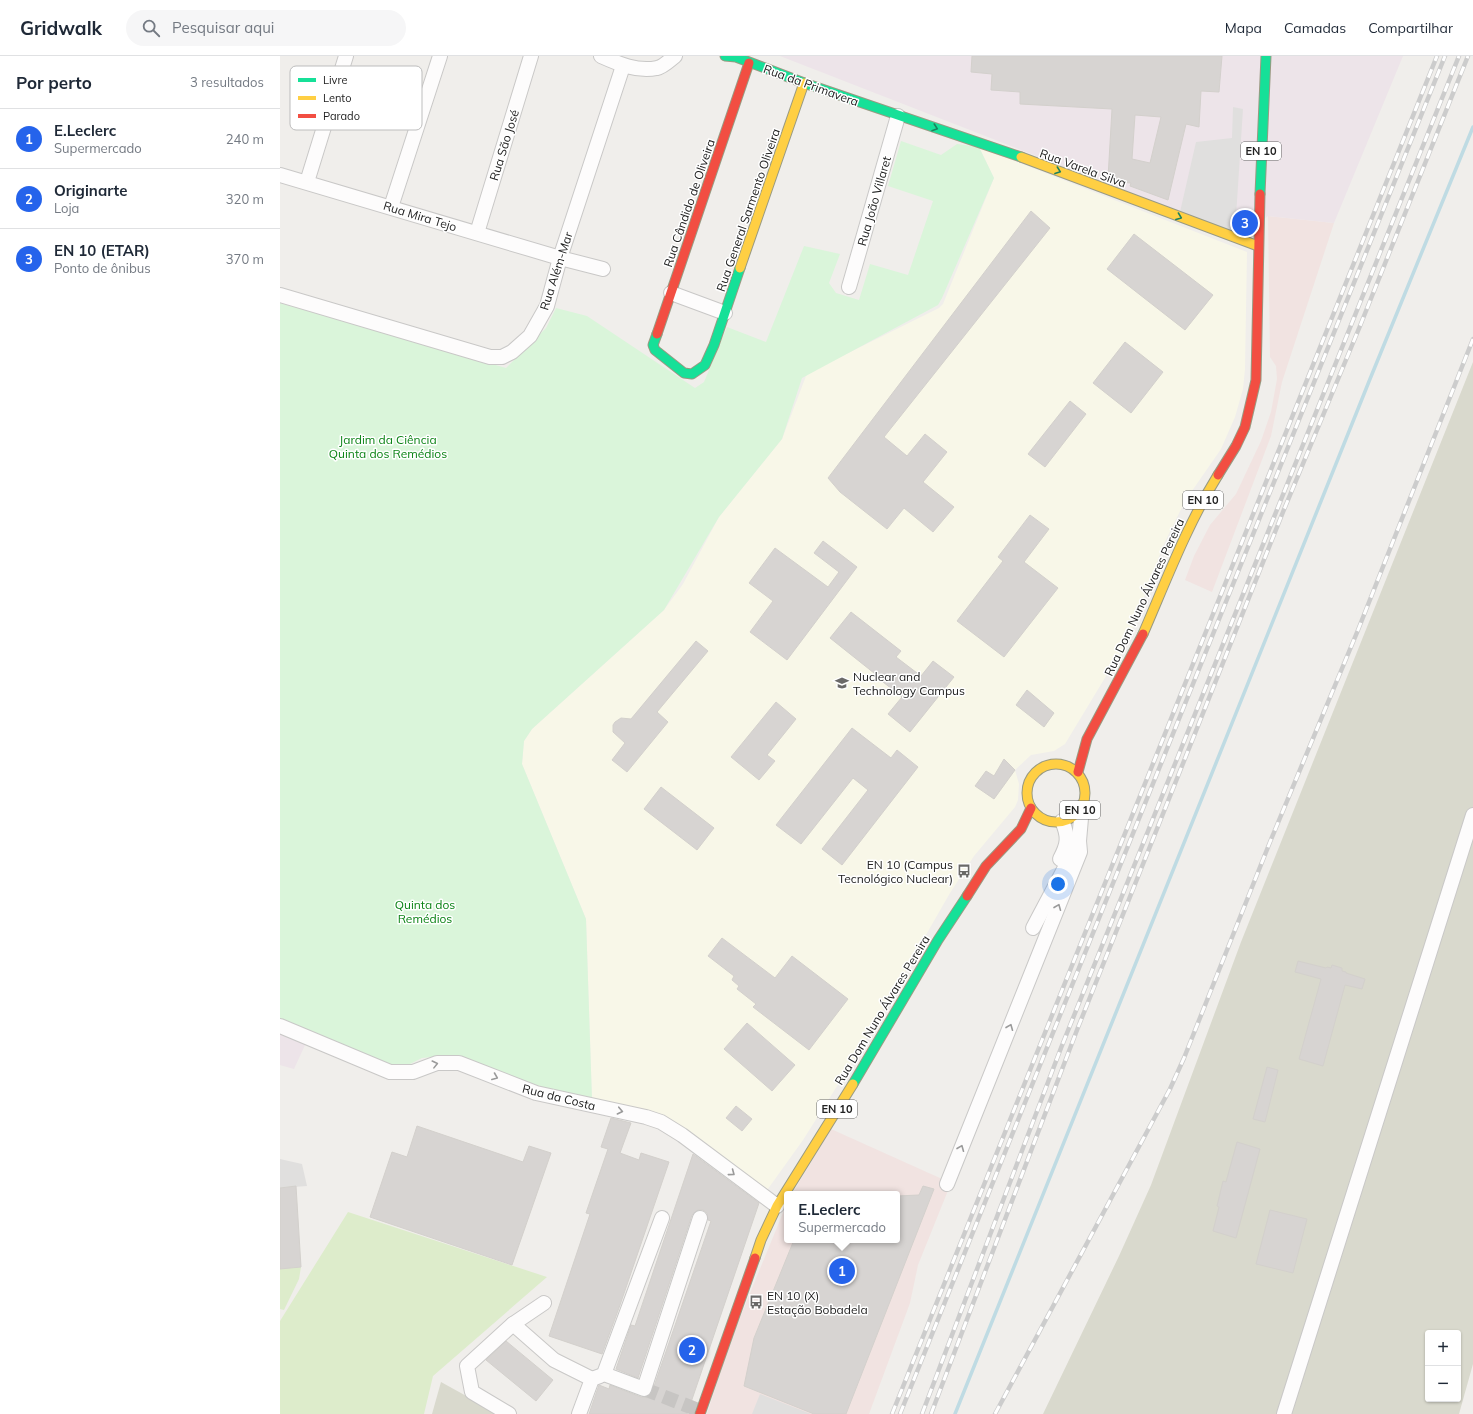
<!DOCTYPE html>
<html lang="pt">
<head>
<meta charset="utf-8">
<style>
  body { margin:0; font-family:Mulish,sans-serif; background:#f6f6f7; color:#1f2937 }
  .controls { position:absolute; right:12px; bottom:12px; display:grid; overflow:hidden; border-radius:4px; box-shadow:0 1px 3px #0004 }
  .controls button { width:36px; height:36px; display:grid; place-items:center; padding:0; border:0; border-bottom:1px solid #e0e1e3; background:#fff; color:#1f2937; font:20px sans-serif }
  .you { position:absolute; left:778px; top:828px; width:14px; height:14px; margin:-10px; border:3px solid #fff; border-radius:50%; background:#1a73e8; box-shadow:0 0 0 6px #1a73e833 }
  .badge { display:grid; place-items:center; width:26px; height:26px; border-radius:50%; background:#2563eb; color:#fff; font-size:13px; font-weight:700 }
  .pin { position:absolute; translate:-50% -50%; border:2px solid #fff; box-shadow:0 1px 4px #0006 }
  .popup { position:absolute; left:504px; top:1135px; width:116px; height:52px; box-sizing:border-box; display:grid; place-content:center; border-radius:4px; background:#fff; filter:drop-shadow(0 1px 3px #0005); font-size:13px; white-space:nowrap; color:#747a83 }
  .popup b { font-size:15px; color:#1f2937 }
  .popup::after { content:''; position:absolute; left:50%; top:100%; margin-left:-8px; border:8px solid transparent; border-top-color:#fff }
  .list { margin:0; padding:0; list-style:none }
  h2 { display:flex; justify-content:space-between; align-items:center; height:52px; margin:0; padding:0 16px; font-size:17px }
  h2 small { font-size:13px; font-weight:400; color:#747a83 }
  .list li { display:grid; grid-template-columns:26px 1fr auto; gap:12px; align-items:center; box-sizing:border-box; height:60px; padding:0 16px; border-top:1px solid #e0e1e3 }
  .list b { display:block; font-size:15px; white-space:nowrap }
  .list p { margin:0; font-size:13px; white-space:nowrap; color:#747a83 }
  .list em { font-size:13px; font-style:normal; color:#747a83 }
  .icon { flex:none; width:22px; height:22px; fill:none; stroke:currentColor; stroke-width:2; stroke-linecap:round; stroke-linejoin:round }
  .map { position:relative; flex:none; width:1193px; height:1358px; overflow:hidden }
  header { display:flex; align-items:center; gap:24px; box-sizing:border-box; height:56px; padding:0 20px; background:#fff; border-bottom:1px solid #e0e1e3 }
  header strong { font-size:19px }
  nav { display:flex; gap:22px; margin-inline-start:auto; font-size:14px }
  .search { width:280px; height:36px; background:#f6f6f7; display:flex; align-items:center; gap:10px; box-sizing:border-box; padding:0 14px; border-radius:22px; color:#747a83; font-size:15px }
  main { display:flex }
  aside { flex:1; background:#fff }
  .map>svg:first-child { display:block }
  .commercial { fill:#f1e3e1 }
  .industrial { fill:#ede4e9 }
  .education { fill:#f8f7e8 }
  .construction { fill:#d9d9cd; fill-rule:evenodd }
  .grass { fill:#ddeccb }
  .park { fill:#daf5da }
  .parking { fill:#e0dfde }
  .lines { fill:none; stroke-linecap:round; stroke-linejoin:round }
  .stream { stroke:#bfdbe3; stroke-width:3.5 }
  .building { fill:#d7d4d2; stroke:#d3d0cc; fill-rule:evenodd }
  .street-tunnel { stroke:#c7c5c3; stroke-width:14; stroke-dasharray:14 7; stroke-linecap:butt }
  .street-casing { stroke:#c9c8c7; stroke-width:16 }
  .fast-casing { stroke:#999a82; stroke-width:11 }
  .slow-casing { stroke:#999a82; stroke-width:11 }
  .jam-casing { stroke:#999a82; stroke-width:11 }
  .street { stroke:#fdfcfc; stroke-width:14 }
  .fast { stroke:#16e098; stroke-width:9 }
  .slow { stroke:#ffcf43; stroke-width:9 }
  .jam { stroke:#f24e42; stroke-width:9 }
  .rail-casing { stroke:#ccc; stroke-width:4.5 }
  .rail { stroke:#fff; stroke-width:3; stroke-dasharray:9; stroke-linecap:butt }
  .oneway { stroke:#1c815d }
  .oneway2 { stroke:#9a9a9a }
  .labels { text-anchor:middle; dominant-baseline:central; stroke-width:3; stroke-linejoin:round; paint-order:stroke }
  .shield { fill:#fff; stroke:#646464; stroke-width:1 }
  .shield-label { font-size:11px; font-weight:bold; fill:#222 }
  .street-label { font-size:12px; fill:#222; stroke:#fff }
  .park-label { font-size:12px; fill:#0c8416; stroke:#fff }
  .poi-label { font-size:12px; fill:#222; stroke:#fff; text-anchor:start }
  .key { fill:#fff; stroke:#bdbdbd; stroke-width:1 }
  .key-label { font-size:11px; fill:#222 }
</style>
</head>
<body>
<header>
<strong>Gridwalk</strong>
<div class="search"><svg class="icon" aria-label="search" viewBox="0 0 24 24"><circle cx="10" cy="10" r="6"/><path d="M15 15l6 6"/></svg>Pesquisar aqui</div>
<nav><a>Mapa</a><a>Camadas</a><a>Compartilhar</a></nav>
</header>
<main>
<aside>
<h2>Por perto<small>3 resultados</small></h2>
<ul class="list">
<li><span class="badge">1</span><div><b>E.Leclerc</b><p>Supermercado</p></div><em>240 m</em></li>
<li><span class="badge">2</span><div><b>Originarte</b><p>Loja</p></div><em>320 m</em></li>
<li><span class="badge">3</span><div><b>EN 10 (ETAR)</b><p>Ponto de ônibus</p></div><em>370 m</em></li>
</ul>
</aside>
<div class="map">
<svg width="1193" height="1358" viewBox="0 0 1193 1358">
  <rect width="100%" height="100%" fill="#f0eeeb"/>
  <g class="commercial">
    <path d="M988 160 1054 167 1002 326 991 380 932 536 905 524 914 500 930 469 956 438 981 385 991 356 997 323 996 310 990 301Z"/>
    <path d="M551 1073 671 1127 638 1209 630 1247 589 1358H427L450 1286 507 1147V1184H617V1138H512Z"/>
  </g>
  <g class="industrial">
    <path d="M500 0H1123L1054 167 988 160 962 180Z"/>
    <path d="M0 978 11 980 26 987 14 1013 0 1009Z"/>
  </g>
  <path class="education" d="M699 91 967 196 965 313 963 333 955 361 941 393 905 445 883 490 849 582 785 688 774 695 751 699 735 714 739 728 738 744 735 751 694 800 670 837 578 997 523 1084 485 1137 411 1081 312 1044 306 863 242 708 244 685 252 673 384 554 403 528 439 461 502 383 526 320 534 314 659 252 663 248 714 122Z"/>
  <g class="construction">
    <path d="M1193 306V1308L1179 1358H763L839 1200 871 1129 961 886ZM1148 1277H1178V1343H1148Z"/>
    <path d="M161 1326 217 1357 219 1358H152Z"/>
  </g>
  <g class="grass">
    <path d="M68 1156 267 1221 153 1320 144 1358H0V1265Z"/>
    <path d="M21 1211 19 1223 4 1254 0 1253V1213Z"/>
  </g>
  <path class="park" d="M621 85 661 99 677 88 699 91 714 122 662 242 658 249 522 322 502 383 439 461 384 554 252 673 244 685 242 708 306 863 312 1044 273 1035 226 1018 191 1004 161 1000 142 1002 124 1011H110L0 964V247L226 312 266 272 276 252 307 260 415 332 424 326 447 271 486 286 524 190 560 198 549 227 556 237 579 244 590 208 628 219 653 145 608 130Z"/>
  <g class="parking">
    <path d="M953 51 963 53 955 176 900 156 916 86 952 82Z"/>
    <path d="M0 1103 22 1108 27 1130 0 1132Z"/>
    <path d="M480 1338 531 1358H472Z"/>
  </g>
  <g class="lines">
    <path class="stream" d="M675 1358 1090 323 1193 71"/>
  </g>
  <g class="building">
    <path d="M692 0H942L939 36 921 35 919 71 906 68 888 144 850 130 851 127 839 126 828 122 832 53 740 48V36L711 34 712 18 691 16ZM855 59 881 61 870 107 852 103Z"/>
    <path d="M751 155 770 172 604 381 627 400 645 378 667 396 643 426 674 451 653 476 624 452 607 473 560 436 548 422Z"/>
    <path d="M854 178 933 239 905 274 827 213Z"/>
    <path d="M845 286 883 316 851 357 813 327Z"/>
    <path d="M790 345 806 358 765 411 748 398Z"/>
    <path d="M750 459 769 473 744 506 778 532 724 601 677 565 723 505 718 501Z"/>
    <path d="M543 485 577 511 507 604 470 576 493 545 469 527 495 492 548 531 559 516 534 497Z"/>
    <path d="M571 556 621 595 616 601 641 620 653 605 674 621 630 676 608 658 622 641 603 626 604 625 550 582Z"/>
    <path d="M416 585 428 595 377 656 388 666 347 716 332 704 345 687 333 676V669L335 666 341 662 351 663Z"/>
    <path d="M747 634 774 657 764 671 736 649Z"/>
    <path d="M496 646 516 663 487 699 495 705 479 724 451 701Z"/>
    <path d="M572 672 611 702 617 694 638 711 562 809 542 793 588 734 573 722 521 788 496 769Z"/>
    <path d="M724 703 735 714 714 743 695 730 706 715 714 720Z"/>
    <path d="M381 731 434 772 417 794 364 753Z"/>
    <path d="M442 882 495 922 512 900 568 943 529 994 473 951 476 948 457 933 459 930 452 924 454 920 428 900Z"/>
    <path d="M1018 905 1046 912 1047 911 1051 912 1052 909 1062 912V915L1066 916V917L1085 923 1082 933 1065 929 1043 1010 1019 1003 1041 923 1015 916Z"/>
    <path d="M467 967 515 1009 492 1035 444 993Z"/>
    <path d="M987 1011 998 1014 985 1066 973 1063Z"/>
    <path d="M456 1050 472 1063 462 1075 446 1062Z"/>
    <path d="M331 1062 351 1067 340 1097 359 1104 361 1097 389 1106 340 1249 322 1298 269 1280 310 1158 306 1157 328 1093 321 1091Z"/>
    <path d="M137 1070 243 1106 249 1090 271 1097 232 1209 90 1161 112 1096 127 1101Z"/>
    <path d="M957 1086 980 1093 956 1182 933 1175 939 1151 937 1150 943 1125 946 1126Z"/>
    <path d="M413 1098 479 1147 407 1358H309L319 1329 329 1333 330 1329 361 1341 370 1342 431 1165 428 1164 427 1157 423 1154H418L412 1159 358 1322 336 1313 351 1269 355 1270Z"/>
    <path d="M16 1130 21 1211 0 1213V1132Z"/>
    <path d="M643 1130 654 1133 566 1358H534L464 1330 474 1282 514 1184H617V1140L639 1139Z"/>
    <path d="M990 1154 1027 1163 1013 1217 976 1208Z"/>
    <path d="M226 1285 273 1324 256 1345 206 1304Z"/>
  </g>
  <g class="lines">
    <path class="street-tunnel" d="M364 1333 421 1355"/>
    <g class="street-casing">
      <g id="street">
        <path d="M321 0C339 8 357 16 377 12 383 11 390 4 395 0"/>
        <path d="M0 119 280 202 323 213"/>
        <path d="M27 126 66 0"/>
        <path d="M111 151 160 0"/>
        <path d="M197 177 251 0"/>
        <path d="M569 231 618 60"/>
        <path d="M391 237 445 257"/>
        <path d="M0 239 210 301H222L232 296 250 280 267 250 280 202 343 10"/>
        <path d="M780 803C788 788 789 781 782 765"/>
        <path d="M753 872 799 785 802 751"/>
        <path d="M0 970 110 1016H133L157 1007H179L256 1037 366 1061 381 1066 402 1079 497 1150"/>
        <path d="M667 1128 800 796 799 785"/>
        <path d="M382 1162 324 1318 364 1333 420 1162"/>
        <path d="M233 1268 274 1304 312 1323"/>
        <path d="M229 1358 192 1336 187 1310 233 1268 264 1247"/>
        <path d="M299 1358 312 1323 320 1320"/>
        <path d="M1004 1358 1193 759"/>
      </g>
    </g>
    <g class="fast-casing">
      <g id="fast">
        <path d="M445 0 456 1 524 27 741 101"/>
        <path d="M980 138 986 0"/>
        <path d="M377 278 373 289 375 294 404 317 412 318 425 309 434 289 460 212"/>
        <path d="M573 1028 658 884 687 840"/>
      </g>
    </g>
    <g class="slow-casing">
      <g id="slow">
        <path d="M741 101 978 190"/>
        <path d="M460 212 524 27"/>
        <path d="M863 578C886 525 907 469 938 419"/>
        <circle cx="776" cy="737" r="29"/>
        <path d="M475 1202 481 1184 497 1150 573 1028"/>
      </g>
    </g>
    <g class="jam-casing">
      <g id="jam">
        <path d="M377 278 469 7"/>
        <path d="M938 419 956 390 965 371 976 324 980 138"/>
        <path d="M798 716 807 683 863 578"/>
        <path d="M687 840 706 810 741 773 751 752"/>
        <path d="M420 1358 475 1202"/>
      </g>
    </g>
    <use href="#street" class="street"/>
    <use href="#fast" class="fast"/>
    <use href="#slow" class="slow"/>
    <use href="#jam" class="jam"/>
    <g class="rail-casing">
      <g id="rail">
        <path d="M612 1358 1157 0"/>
        <path d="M620 1358 1165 0"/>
        <path d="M642 1358 781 992 1179 0"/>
        <path d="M651 1358 797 974 1003 456 1080 270 1188 0"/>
        <path d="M715 1358 890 1033 904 1002 990 786 1078 574 1193 283"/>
      </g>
    </g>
    <use href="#rail" class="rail"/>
  </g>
  <defs><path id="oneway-chevron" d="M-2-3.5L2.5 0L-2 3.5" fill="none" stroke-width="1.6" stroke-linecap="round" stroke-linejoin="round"/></defs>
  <g class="oneway">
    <use href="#oneway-chevron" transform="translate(655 72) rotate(19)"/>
    <use href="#oneway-chevron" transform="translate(778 115) rotate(20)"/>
    <use href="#oneway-chevron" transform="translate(899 161) rotate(21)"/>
  </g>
  <g class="oneway2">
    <use href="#oneway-chevron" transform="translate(778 851) rotate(-68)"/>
    <use href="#oneway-chevron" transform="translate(730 971) rotate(-68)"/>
    <use href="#oneway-chevron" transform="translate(155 1008) rotate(-14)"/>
    <use href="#oneway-chevron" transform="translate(215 1021) rotate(22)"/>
    <use href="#oneway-chevron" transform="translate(340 1055) rotate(12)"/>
    <use href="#oneway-chevron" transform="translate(681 1092) rotate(-68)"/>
    <use href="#oneway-chevron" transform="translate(452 1117) rotate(37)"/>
  </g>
  <defs>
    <g id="university-bare" transform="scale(1.08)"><path d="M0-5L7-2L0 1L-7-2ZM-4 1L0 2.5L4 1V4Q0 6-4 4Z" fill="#6a6968" stroke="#fff" stroke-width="2.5" paint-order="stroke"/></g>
    <g id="bus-bare" transform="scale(1.08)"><path d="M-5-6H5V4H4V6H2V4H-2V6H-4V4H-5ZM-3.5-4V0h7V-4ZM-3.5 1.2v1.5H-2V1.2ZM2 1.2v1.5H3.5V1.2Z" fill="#6a6968" stroke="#fff" stroke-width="2.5" paint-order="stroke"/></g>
  </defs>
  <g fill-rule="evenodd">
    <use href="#university-bare" x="562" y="627"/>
    <use href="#bus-bare" x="684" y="815"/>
    <use href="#bus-bare" x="476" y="1246"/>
  </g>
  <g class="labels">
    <g class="shield">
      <rect x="961" y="86" width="40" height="18" rx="3"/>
      <rect x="903" y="435" width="40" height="18" rx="3"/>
      <rect x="780" y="745" width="40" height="18" rx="3"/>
      <rect x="537" y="1044" width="40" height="18" rx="3"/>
    </g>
    <g class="shield-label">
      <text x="981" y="95">EN 10</text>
      <text x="923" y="444">EN 10</text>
      <text x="800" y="754">EN 10</text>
      <text x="557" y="1053">EN 10</text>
    </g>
    <g class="street-label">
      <text transform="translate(531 29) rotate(20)">Rua da Primavera</text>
      <text transform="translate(224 89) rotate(-73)">Rua São José</text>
      <text transform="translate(803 112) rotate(20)">Rua Varela Silva</text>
      <text transform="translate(594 145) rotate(-74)">Rua João Villaret</text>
      <text transform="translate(409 147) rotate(-71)">Rua Cândido de Oliveira</text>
      <text transform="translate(468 154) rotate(-71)">Rua General Sarmento Oliveira</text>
      <text transform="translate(140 160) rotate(17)">Rua Mira Tejo</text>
      <text transform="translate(276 215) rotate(-72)">Rua Além-Mar</text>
      <text transform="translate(864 541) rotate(-65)">Rua Dom Nuno Álvares Pereira</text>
      <text transform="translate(602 954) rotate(-59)">Rua Dom Nuno Álvares Pereira</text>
      <text transform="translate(279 1041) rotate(14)">Rua da Costa</text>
    </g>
    <g class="park-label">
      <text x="108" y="383">Jardim da Ciência<tspan x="108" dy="14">Quinta dos Remédios</tspan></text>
      <text x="145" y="848">Quinta dos<tspan x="145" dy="14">Remédios</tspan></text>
    </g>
    <g class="poi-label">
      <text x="573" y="620">Nuclear and<tspan x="573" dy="14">Technology Campus</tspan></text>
      <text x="673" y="808" text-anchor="end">EN 10 (Campus<tspan x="673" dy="14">Tecnológico Nuclear)</tspan></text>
      <text x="487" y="1239">EN 10 (X)<tspan x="487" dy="14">Estação Bobadela</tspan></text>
    </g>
  </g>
  <rect x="10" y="10" width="132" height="64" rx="6" class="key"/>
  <rect x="18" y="22" width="18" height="4" fill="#16e098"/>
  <rect x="18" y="40" width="18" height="4" fill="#ffcf43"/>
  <rect x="18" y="58" width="18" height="4" fill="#f24e42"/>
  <g class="key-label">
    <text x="43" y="28">Livre</text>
    <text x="43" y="46">Lento</text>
    <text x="43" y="64">Parado</text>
  </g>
</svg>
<div class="controls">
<button>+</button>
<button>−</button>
</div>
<div class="you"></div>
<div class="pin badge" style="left:562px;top:1215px">1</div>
<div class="popup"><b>E.Leclerc</b>Supermercado</div>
<div class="pin badge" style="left:412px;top:1294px">2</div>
<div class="pin badge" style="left:965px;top:167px">3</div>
</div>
</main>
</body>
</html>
